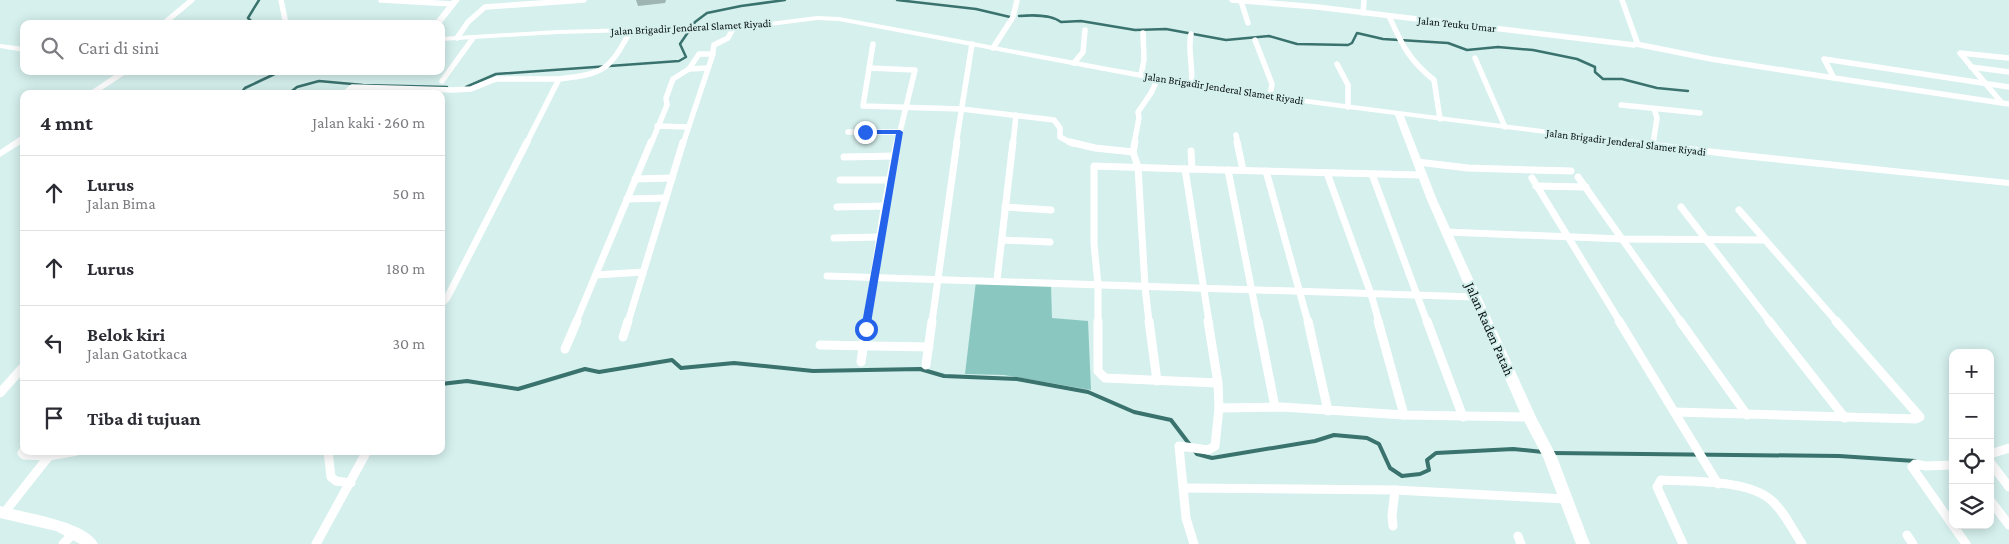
<!DOCTYPE html>
<html lang="id">
<head>
<meta charset="utf-8">
<style>
  body { margin:0; font-family:"Crimson Pro",serif; background:#f2f2f3; color:#2b2b33 }
  .controls { position:absolute; right:15px; bottom:15px; display:grid; overflow:hidden; border-radius:10px; box-shadow:0 2px 12px #0003 }
  .controls button { width:45px; height:45px; display:grid; place-items:center; padding:0; border:0; border-bottom:1px solid #e1e1e2; background:#fff; color:#2b2b33; font:25px sans-serif }
  .stop { position:absolute; width:15px; height:15px; margin:-11px; border:4px solid #2563eb; border-radius:50%; background:#fff }
  .stop.end { background:#2563eb; border-color:#fff; box-shadow:0 1px 5px #0008 }
  .list { margin:0; padding:0; list-style:none }
  h2 { display:flex; justify-content:space-between; align-items:center; height:65px; margin:0; padding:0 20px; font-size:21px }
  h2 small { font-size:16px; font-weight:400; color:#7c7c81 }
  .list li { display:grid; grid-template-columns:32px 1fr auto; gap:15px; align-items:center; box-sizing:border-box; height:75px; padding:0 20px; border-top:1px solid #e1e1e2 }
  .list b { display:block; font-size:19px; white-space:nowrap }
  .list p { margin:0; font-size:16px; white-space:nowrap; color:#7c7c81 }
  .list em { font-size:16px; font-style:normal; color:#7c7c81 }
  .icon { flex:none; width:28px; height:28px; fill:none; stroke:currentColor; stroke-width:2; stroke-linecap:round; stroke-linejoin:round }
  .map { position:relative; flex:none; width:2009px; height:544px; overflow:hidden }
  .search { position:absolute; background:#fff; box-shadow:0 2px 12px #0003; left:20px; top:20px; width:425px; height:55px; display:flex; align-items:center; gap:12px; box-sizing:border-box; padding:0 18px; border-radius:10px; color:#7c7c81; font-size:19px }
  .panel { position:absolute; background:#fff; box-shadow:0 2px 12px #0003; left:20px; top:90px; width:425px; height:365px; border-radius:10px }
  .map>svg:first-child { display:block }
  .green { fill:#8bc7c1 }
  .lines { fill:none; stroke-linecap:round; stroke-linejoin:round }
  .stream-far1 { stroke:#3a726e; stroke-width:2.5 }
  .stream { stroke:#3a726e; stroke-width:4 }
  .street-far2 { stroke:#fff; stroke-width:5.5 }
  .street-far1 { stroke:#fff; stroke-width:7 }
  .street { stroke:#fff; stroke-width:9 }
  .secondary { fill:#fff; fill-rule:evenodd }
  .wall { fill:#9fb5b3 }
  .route { fill:#2563eb }
  .labels { text-anchor:middle; dominant-baseline:central; stroke-width:4.5; stroke-linejoin:round; paint-order:stroke }
  .far-street-label { font-size:11px; fill:#050e0d; stroke:#d5f0ed }
  .street-label { font-size:14px; fill:#050e0d; stroke:#d5f0ed }
</style>
</head>
<body>
<div class="map">
<svg width="2009" height="544" viewBox="0 0 2009 544">
  <rect width="100%" height="100%" fill="#d5f0ed"/>
  <path class="green" d="M976 281 1051 286 1052 318 1088 321 1091 390 1004 375 965 374Z"/>
  <g class="lines">
    <g class="stream-far1">
      <path d="M259 0 248 18 251 21 262 24"/>
      <path d="M897 0 976 9 1010 17"/>
      <path d="M1019 16C1032 15 1051 14 1061 22L1081 21 1135 30 1166 29 1226 40 1269 36 1297 44 1348 45 1352 43 1357 33 1383 39 1448 43 1467 50 1498 47 1533 50 1577 59 1595 67V72L1603 79H1622L1657 88 1688 91"/>
      <path d="M466 87 496 74 679 61 686 57 680 44 695 22 707 13 741 6 785 0"/>
      <path d="M240 94 245 88 281 71"/>
      <path d="M288 94 297 87 319 81 363 85 447 87"/>
    </g>
    <g class="stream">
      <path d="M441 384 467 381 518 389 585 369 599 372 672 360 681 368 734 363 813 371 920 369 944 376 1017 379 1088 392 1134 412 1171 420 1190 445"/>
      <path d="M1194 450 1197 454 1212 458 1315 441 1334 435 1367 438 1379 444 1390 468 1402 476 1420 474 1429 470 1427 460 1436 453 1513 449 1543 452"/>
      <path d="M1552 453 1839 456 1915 461"/>
    </g>
    <g class="street-far2">
      <path d="M281 0 286 24"/>
      <path d="M381 0 453 4"/>
      <path d="M1232 0 1317 7 1634 45 1637 42 1622 0"/>
      <path d="M1241 1 1248 23"/>
      <path d="M1363 13 1364 0"/>
      <path d="M1389 16C1402 45 1409 60 1434 80L1440 119"/>
      <path d="M163 24 192 0"/>
      <path d="M1191 34C1187 51 1194 67 1191 84"/>
      <path d="M457 38 468 22 485 7 584 0"/>
      <path d="M1255 40 1272 84 1270 96"/>
      <path d="M873 44 863 106 962 109 1054 120 1060 128V137L1073 144"/>
      <path d="M1636 44 1711 59 1834 78"/>
      <path d="M993 48 1013 17 1017 0"/>
      <path d="M1475 58 1505 127"/>
      <path d="M1074 63 1083 52 1085 30"/>
      <path d="M1337 64 1348 85V107"/>
      <path d="M1971 67 2009 72"/>
      <path d="M869 68 915 70 897 144"/>
      <path d="M689 69 708 68"/>
      <path d="M1141 75 1144 60 1143 33"/>
      <path d="M442 81 473 38"/>
      <path d="M2009 87 1824 59 1834 78 2009 104"/>
      <path d="M344 94 352 87 453 90 471 89 496 79H559"/>
      <path d="M2001 102 1960 53 2009 58"/>
      <path d="M1621 105 1700 113"/>
      <path d="M657 126 688 127"/>
      <path d="M848 132H900"/>
      <path d="M1236 135 1238 144"/>
      <path d="M526 144 559 79C605 73 608 72 631 30"/>
      <path d="M651 144 667 105 666 98 673 79 689 69 699 54H713"/>
      <path d="M683 144 712 57 714 45 728 38 734 27"/>
      <path d="M956 144 972 44"/>
      <path d="M1013 144 1016 115"/>
      <path d="M1134 144 1139 118 1138 112 1151 93 1158 78"/>
      <path d="M1653 144 1657 118 1654 109"/>
    </g>
    <g class="street-far1">
      <path d="M1070 142 1095 148 1133 152 1138 167 1145 287 1149 322"/>
      <path d="M1237 142 1243 170"/>
      <path d="M1191 151 1192 169"/>
      <path d="M1133 152 1135 142"/>
      <path d="M844 157 896 156"/>
      <path d="M1417 162 1468 168 1571 171"/>
      <path d="M1185 169 1421 175"/>
      <path d="M1185 169 1209 322"/>
      <path d="M1228 170 1258 322"/>
      <path d="M1266 171 1308 322"/>
      <path d="M1327 173 1371 294 1379 322"/>
      <path d="M1372 174 1427 322"/>
      <path d="M1578 177 1681 322"/>
      <path d="M1532 178 1620 322"/>
      <path d="M635 179 672 178"/>
      <path d="M840 180H891"/>
      <path d="M1536 186 1586 187"/>
      <path d="M627 199 666 198"/>
      <path d="M837 207 886 206"/>
      <path d="M1005 207 1051 210"/>
      <path d="M1681 207 1770 322"/>
      <path d="M1739 210 1837 322"/>
      <path d="M1447 232 1623 239 1765 240"/>
      <path d="M834 238 880 237"/>
      <path d="M1002 240 1050 242"/>
      <path d="M596 275 643 272"/>
      <path d="M827 276 1475 297"/>
      <path d="M997 280 1013 142"/>
      <path d="M441 304 447 298 527 142"/>
      <path d="M576 322 651 142"/>
      <path d="M628 322 683 142"/>
      <path d="M867 322 883 215 897 142"/>
      <path d="M932 322 957 142"/>
      <path d="M1098 322V285L1094 244V166L1185 169"/>
    </g>
    <g class="street">
      <path d="M1098 321V371L1105 378 1218 383 1208 321"/>
      <path d="M1149 321 1157 381"/>
      <path d="M1258 321 1275 407"/>
      <path d="M1308 321 1328 411"/>
      <path d="M1378 321 1404 415"/>
      <path d="M1427 321 1463 417"/>
      <path d="M1619 321 1718 484"/>
      <path d="M1680 321 1747 415"/>
      <path d="M1769 321 1845 418"/>
      <path d="M623 337 628 321"/>
      <path d="M820 345 929 347"/>
      <path d="M565 349 577 321"/>
      <path d="M861 362 867 321"/>
      <path d="M926 365 932 321"/>
      <path d="M1218 383 1219 408 1282 407 1404 415 1529 417"/>
      <path d="M0 393 24 366"/>
      <path d="M1675 412 1916 419 1920 417 1836 321"/>
      <path d="M328 451 331 477 336 481 351 483"/>
      <path d="M1990 454 2009 448"/>
      <path d="M49 456 77 451"/>
      <path d="M1990 462 2009 487"/>
      <path d="M1953 465 1926 466 1915 464 1912 467 1966 544"/>
      <path d="M1185 488 1395 490 1565 499"/>
      <path d="M1990 500 2009 525"/>
      <path d="M4 513 49 456 24 455 22 453 24 450"/>
      <path d="M1393 526 1392 516 1395 490"/>
      <path d="M1907 535 1913 544"/>
      <path d="M1518 536 1521 544"/>
      <path d="M63 544 75 532"/>
      <path d="M316 544 367 451"/>
      <path d="M1194 544 1186 518 1179 446 1208 450 1215 446 1219 408"/>
      <path d="M1683 544 1657 487 1661 480C1691 482 1747 479 1771 500 1784 511 1792 529 1802 544"/>
    </g>
    <g class="secondary">
      <path d="M452 0H460L441 24H433Z"/>
      <path d="M817 16 839 17C983 43 1127 73 1272 94 1517 128 1763 155 2009 180V186L1742 159 1404 116 1437 200 1536 417 1557 457 1590 544H1576L1543 457 1522 417 1427 200 1395 115 1270 99 1141 78 839 21 817 20 747 29 558 34 441 41V37L558 30 747 25Z"/>
      <path d="M0 44 24 47V52L0 48Z"/>
      <path d="M120 71H130L96 94H86Z"/>
      <path d="M24 134V142L0 157V150Z"/>
      <path d="M0 506C24 513 87 521 98 544H80L56 531 0 518Z"/>
    </g>
  </g>
  <path class="wall" d="M636 0H666L665 3 638 6Z"/>
  <path class="route" d="M863 130H900L903 132 870 329 866 332 861 329 896 134H865L863 133Z"/>
  <g class="labels">
    <g class="far-street-label">
      <text transform="translate(1457 24) rotate(6)">Jalan Teuku Umar</text>
      <text transform="translate(691 27) rotate(-3)">Jalan Brigadir Jenderal Slamet Riyadi</text>
      <text transform="translate(1224 88) rotate(9)">Jalan Brigadir Jenderal Slamet Riyadi</text>
      <text transform="translate(1626 142) rotate(7)">Jalan Brigadir Jenderal Slamet Riyadi</text>
    </g>
    <g class="street-label">
      <text transform="translate(1490 329) rotate(66)">Jalan Raden Patah</text>
    </g>
  </g>
</svg>
<div class="controls">
<button>+</button>
<button>−</button>
<button><svg class="icon" aria-label="locate" viewBox="0 0 24 24"><circle cx="12" cy="12" r="6"/><path d="M12 2v4M12 18v4M2 12h4M18 12h4"/></svg></button>
<button><svg class="icon" aria-label="layers" viewBox="0 0 24 24"><path d="M12 4l9 5-9 5-9-5zM3 14l9 5 9-5"/></svg></button>
</div>
<div class="stop" style="left:866px;top:329px"></div>
<div class="stop end" style="left:865px;top:132px"></div>
<div class="search"><svg class="icon" aria-label="search" viewBox="0 0 24 24"><circle cx="10" cy="10" r="6"/><path d="M15 15l6 6"/></svg>Cari di sini</div>
<section class="panel">
<h2>4 mnt<small>Jalan kaki · 260 m</small></h2>
<ul class="list">
<li><svg class="icon" aria-label="ahead" viewBox="0 0 24 24"><path d="M12 20V5M6 11l6-6 6 6"/></svg><div><b>Lurus</b><p>Jalan Bima</p></div><em>50 m</em></li>
<li><svg class="icon" aria-label="ahead" viewBox="0 0 24 24"><path d="M12 20V5M6 11l6-6 6 6"/></svg><div><b>Lurus</b></div><em>180 m</em></li>
<li><svg class="icon" aria-label="left" viewBox="0 0 24 24"><path d="M17 20v-9H6M10 6l-5 5 5 5"/></svg><div><b>Belok kiri</b><p>Jalan Gatotkaca</p></div><em>30 m</em></li>
<li><svg class="icon" aria-label="arrive" viewBox="0 0 24 24"><path d="M6 21V4h12l-3 4 3 4H6"/></svg><div><b>Tiba di tujuan</b></div></li>
</ul>
</section>
</div>
</body>
</html>
